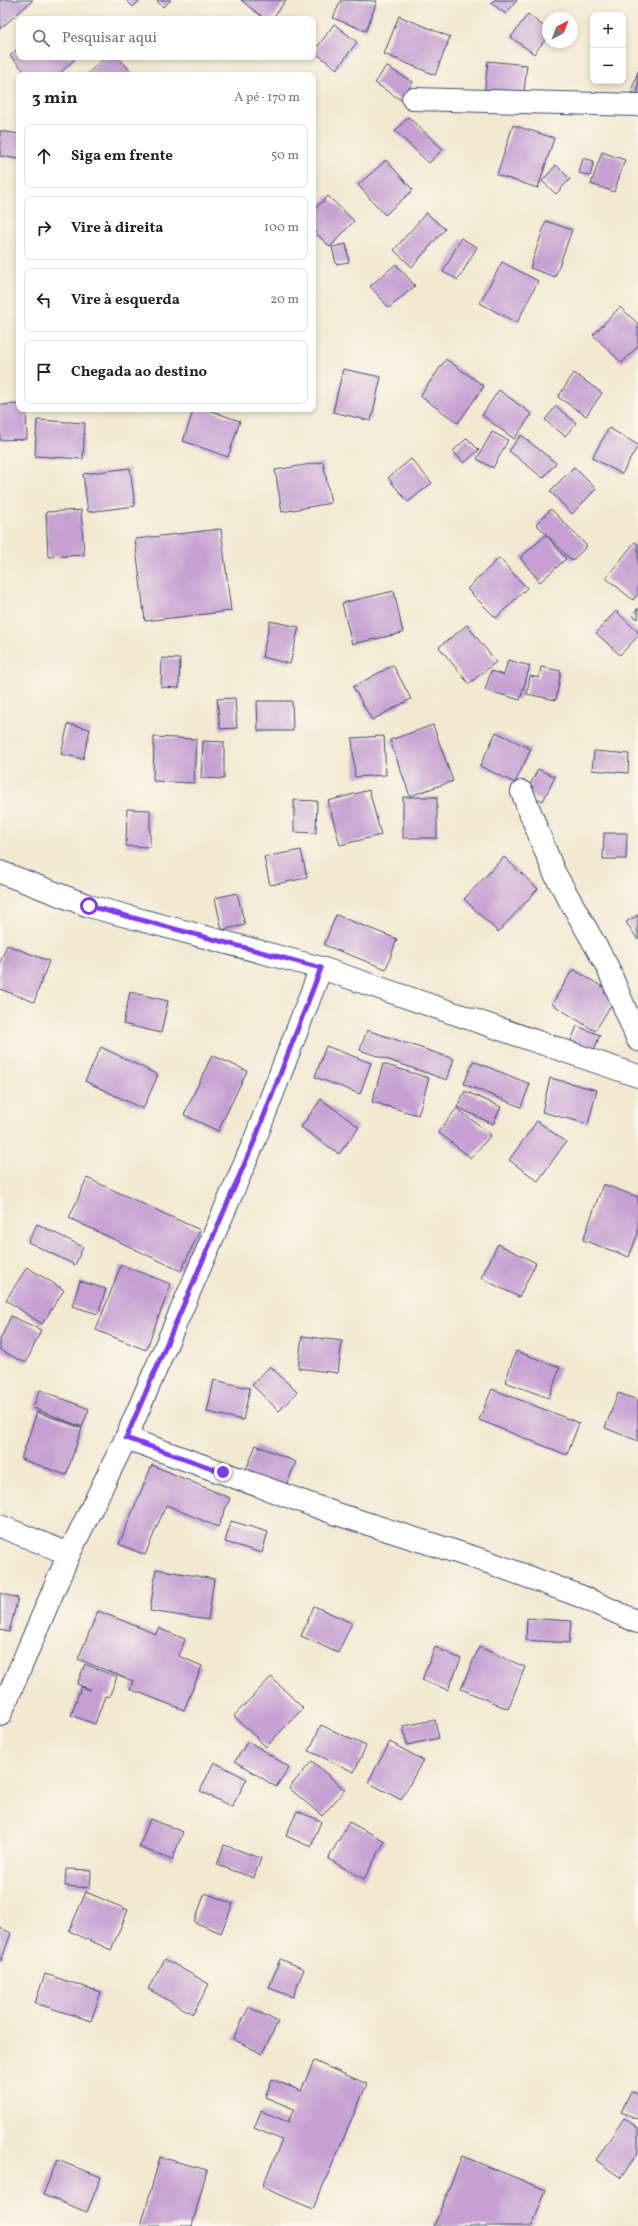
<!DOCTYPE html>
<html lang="pt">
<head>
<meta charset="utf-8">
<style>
  body { margin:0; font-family:Vollkorn,serif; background:#f2f2f2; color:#222 }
  .controls { position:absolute; right:12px; top:12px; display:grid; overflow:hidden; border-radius:8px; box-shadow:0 2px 6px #0003 }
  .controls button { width:36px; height:36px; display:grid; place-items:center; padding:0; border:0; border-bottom:1px solid #e0e0e0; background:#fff; color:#222; font:20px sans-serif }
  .compass { position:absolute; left:542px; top:12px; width:36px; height:36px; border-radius:50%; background:#fff; box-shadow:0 2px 6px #0003; rotate:42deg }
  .stop { position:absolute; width:12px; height:12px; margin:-9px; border:3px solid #7c3aed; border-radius:50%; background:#fff }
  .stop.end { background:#7c3aed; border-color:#fff; box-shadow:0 1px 4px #0008 }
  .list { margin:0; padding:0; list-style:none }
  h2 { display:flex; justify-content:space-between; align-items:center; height:52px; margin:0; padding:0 16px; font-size:17px }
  h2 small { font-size:13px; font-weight:400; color:#767676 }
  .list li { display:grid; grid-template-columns:26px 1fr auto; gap:12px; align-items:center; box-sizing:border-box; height:64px; margin:0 8px 8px; padding:0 8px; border:1px solid #e0e0e0; border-radius:8px }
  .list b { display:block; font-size:15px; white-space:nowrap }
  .list em { font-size:13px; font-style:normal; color:#767676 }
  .icon { flex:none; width:22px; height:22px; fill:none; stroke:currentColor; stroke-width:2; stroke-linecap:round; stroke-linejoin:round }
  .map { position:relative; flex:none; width:638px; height:2226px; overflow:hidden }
  .search { position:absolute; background:#fff; box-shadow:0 2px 6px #0003; left:16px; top:16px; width:300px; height:44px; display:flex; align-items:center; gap:10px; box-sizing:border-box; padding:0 14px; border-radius:8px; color:#767676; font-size:15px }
  .panel { position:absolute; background:#fff; box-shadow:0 2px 6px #0003; left:16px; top:72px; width:300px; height:340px; border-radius:8px }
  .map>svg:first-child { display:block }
  .building { fill:#c6a0d2 }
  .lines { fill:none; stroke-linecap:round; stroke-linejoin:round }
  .minor-casing { stroke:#3b4b6f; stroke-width:24 }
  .minor { stroke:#fff; stroke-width:22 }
  .route { stroke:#7c3aed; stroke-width:5 }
</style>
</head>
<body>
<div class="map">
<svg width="638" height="2226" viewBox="0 0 638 2226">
  <rect width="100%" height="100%" fill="#fbf7ec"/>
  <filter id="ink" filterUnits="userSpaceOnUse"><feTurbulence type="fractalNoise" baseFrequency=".025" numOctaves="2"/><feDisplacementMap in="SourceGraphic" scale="8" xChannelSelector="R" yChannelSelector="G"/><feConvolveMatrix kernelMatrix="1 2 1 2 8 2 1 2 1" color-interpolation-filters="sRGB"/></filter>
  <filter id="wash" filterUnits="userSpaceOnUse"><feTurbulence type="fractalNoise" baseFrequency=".012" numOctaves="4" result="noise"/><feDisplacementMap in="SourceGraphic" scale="16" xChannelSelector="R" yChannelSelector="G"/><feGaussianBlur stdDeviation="0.9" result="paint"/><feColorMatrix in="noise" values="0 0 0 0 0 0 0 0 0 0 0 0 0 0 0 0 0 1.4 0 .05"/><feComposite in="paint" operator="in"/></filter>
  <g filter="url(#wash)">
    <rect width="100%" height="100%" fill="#f3e9d1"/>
    <g id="blocks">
      <g class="building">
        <path d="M0 0H33L0 29Z"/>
        <path d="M126 0H140L133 7Z"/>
        <path d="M156 0H171L163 7Z"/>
        <path d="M241 0H286L272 19H265Z"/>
        <path d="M341 0 377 1 366 31 333 18Z"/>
        <path d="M494 0H517L506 14 491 3Z"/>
        <path d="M528 14 548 30V36L534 54 511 37Z"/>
        <path d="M399 16 450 37 435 75 384 54Z"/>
        <path d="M334 24 357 42 337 69 314 52Z"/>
        <path d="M19 47V57H77L58 75H28L10 56Z"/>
        <path d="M106 57H118L134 75H86Z"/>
        <path d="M488 61 527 65 523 99 484 95Z"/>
        <path d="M386 66 413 82 401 100 375 83Z"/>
        <path d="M638 71V94L631 92Z"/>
        <path d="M408 117 443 149 429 163 395 131Z"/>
        <path d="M513 125 554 138 538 188 497 175Z"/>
        <path d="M0 131 19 134V159L0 156Z"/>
        <path d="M602 152 625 160 614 192 591 184Z"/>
        <path d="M583 158 594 161 590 176 579 173Z"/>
        <path d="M386 160 413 190 385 215 358 185Z"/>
        <path d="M556 165 570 179 556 194 542 181Z"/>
        <path d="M328 196 354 221 330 247 313 230V211Z"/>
        <path d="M426 213 445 229 412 267 394 250Z"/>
        <path d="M546 221 572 230 555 277 530 268Z"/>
        <path d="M461 238 477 247 458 280 443 272Z"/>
        <path d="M346 244 349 262 336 264 332 247Z"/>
        <path d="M502 262 538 281 517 323 480 303Z"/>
        <path d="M396 264 415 286 389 308 370 286Z"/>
        <path d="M620 307 638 324V346L622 363 593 335Z"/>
        <path d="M446 359 484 386 458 423 420 396Z"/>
        <path d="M343 369 381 377 371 421 333 412Z"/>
        <path d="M574 373 602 393 586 416 558 397Z"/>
        <path d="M499 390 532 414 514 439 482 415Z"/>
        <path d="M19 404V409H26L27 439 0 440V405Z"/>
        <path d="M556 406 576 423 565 436 545 420Z"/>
        <path d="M194 409H205L240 421 228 457 183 441Z"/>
        <path d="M37 420 85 423 83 459 35 456Z"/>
        <path d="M609 428 638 445 622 474 592 458Z"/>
        <path d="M492 432 508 440 493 468 477 459Z"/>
        <path d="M521 435 556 463 543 478 509 451Z"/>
        <path d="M467 438 479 450 464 463 453 451Z"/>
        <path d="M411 459 432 483 408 502 388 478Z"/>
        <path d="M323 462 331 503 282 512 275 470Z"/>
        <path d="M574 467 596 489 572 514 550 491Z"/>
        <path d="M130 468 135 506 88 512 83 474Z"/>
        <path d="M551 509 587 546 572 561 536 524Z"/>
        <path d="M81 510 84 555 48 557 46 512Z"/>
        <path d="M221 529 231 611 145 621 135 539Z"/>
        <path d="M546 535 566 559 540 582 520 558Z"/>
        <path d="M635 542 638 545V594L633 600 606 578Z"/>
        <path d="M499 558 527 588 496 618 467 589Z"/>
        <path d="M394 591 403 633 352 644 342 603Z"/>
        <path d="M638 608V619L632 615Z"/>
        <path d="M616 611 638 632V636L620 655 596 633Z"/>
        <path d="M270 621 299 627 290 664 262 657Z"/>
        <path d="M467 625 496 662 469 684 439 647Z"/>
        <path d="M162 658 180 659 179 688 161 687Z"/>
        <path d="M508 660 530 666 520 700 485 690 491 671 504 675Z"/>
        <path d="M393 665 411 699 372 720 353 687Z"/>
        <path d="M541 667 561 671 556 700 527 694 530 676 539 678Z"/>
        <path d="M235 698 237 728 220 729 217 699Z"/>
        <path d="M257 701H292L293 731H258Z"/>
        <path d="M68 724 90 729 83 759 61 754Z"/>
        <path d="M433 725 453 781 410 796 390 740Z"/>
        <path d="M496 732 531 749 515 783 480 766Z"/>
        <path d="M384 736 386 775 355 777 352 738Z"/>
        <path d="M154 737 196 739 194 783 153 781Z"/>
        <path d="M203 741 224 742V779L201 778Z"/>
        <path d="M594 751 629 754 628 773 592 770Z"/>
        <path d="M538 769 555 777 543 801 526 793Z"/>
        <path d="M369 790 381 835 340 845 328 801Z"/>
        <rect x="403" y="797" width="34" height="41"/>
        <path d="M294 800 317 801 316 833 294 832Z"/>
        <path d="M127 809 150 810V847L126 846Z"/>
        <path d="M604 833H627L626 859H603Z"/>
        <path d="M301 850 307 878 270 885 264 857Z"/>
        <path d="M504 857 538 889 498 932 464 899Z"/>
        <path d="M237 893 245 925 222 930 215 898Z"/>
        <path d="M336 915 397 939 386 969 324 945Z"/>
        <path d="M638 915V940L626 922Z"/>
        <path d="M7 945 49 961 34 1002 0 989V963Z"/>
        <path d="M573 969 606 989 604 993 615 999 595 1031 552 1004Z"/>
        <path d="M130 992 168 1001 161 1033 123 1024Z"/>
        <path d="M577 1026 600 1035 594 1050 571 1041Z"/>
        <path d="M367 1030 454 1059 447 1080 360 1050Z"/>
        <path d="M326 1046 371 1063 360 1094 315 1077Z"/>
        <path d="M101 1047 158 1075 143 1109 85 1081Z"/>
        <path d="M212 1055 247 1071 218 1131 184 1115Z"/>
        <path d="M473 1061 530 1084 521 1107 464 1084Z"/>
        <path d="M383 1064 429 1078 418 1115 372 1102Z"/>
        <path d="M550 1078 597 1090 588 1124 542 1112Z"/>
        <path d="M465 1091 501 1107 493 1124 457 1107Z"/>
        <path d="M321 1099 359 1127 339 1154 301 1127Z"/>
        <path d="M457 1108 491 1135 471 1158 438 1132Z"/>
        <path d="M537 1121 566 1142 538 1181 509 1160Z"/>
        <path d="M87 1178 200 1230 181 1271 69 1218Z"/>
        <path d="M603 1184 638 1197V1233L629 1257 583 1240Z"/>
        <path d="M37 1224 83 1247 75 1265 28 1242Z"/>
        <path d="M498 1244 536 1263 519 1297 481 1278Z"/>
        <path d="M121 1265 171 1284 146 1350 96 1330Z"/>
        <path d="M27 1267 64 1290 42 1324 6 1300Z"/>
        <path d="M80 1281 106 1289 98 1314 72 1306Z"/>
        <path d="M11 1316 41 1330 26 1363 0 1350V1340Z"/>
        <path d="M302 1336 342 1341 338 1373 298 1368Z"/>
        <path d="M516 1351 560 1367 549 1398 505 1382Z"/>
        <path d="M270 1366 297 1392 279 1411 252 1385Z"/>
        <path d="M214 1380 250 1388 243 1420 207 1412Z"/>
        <path d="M492 1389 579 1423 567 1455 479 1420Z"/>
        <path d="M40 1390 89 1409 82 1427 33 1408Z"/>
        <path d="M618 1393 638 1400V1441L605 1428Z"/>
        <path d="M37 1412 82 1428 66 1475 21 1459Z"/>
        <path d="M256 1445 296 1462 283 1493 243 1477Z"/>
        <path d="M152 1465 230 1498 218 1527 166 1505 145 1555 119 1544Z"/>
        <path d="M231 1521 268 1532 262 1553 225 1542Z"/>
        <path d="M156 1569 214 1579 208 1620 150 1611Z"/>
        <path d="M0 1593 18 1598 9 1632 0 1630Z"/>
        <path d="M314 1606 352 1623 338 1653 301 1636Z"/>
        <path d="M98 1611 156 1634 158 1628 185 1639 179 1656 202 1666 184 1710 130 1689 133 1681 78 1659Z"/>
        <path d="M527 1618 571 1621 569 1643 526 1640Z"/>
        <path d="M435 1647 461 1659 448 1690 422 1680Z"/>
        <path d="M479 1647 525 1667 508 1709 461 1689Z"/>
        <path d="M85 1664 117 1677 109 1697 105 1696 95 1724 71 1715 81 1687 91 1690 77 1684Z"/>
        <path d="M271 1677 303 1708 266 1747 234 1716Z"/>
        <path d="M435 1720 439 1738 407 1745 403 1726Z"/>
        <path d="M321 1725 366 1746 354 1772 309 1751Z"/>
        <path d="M248 1741 289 1767 276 1787 235 1761Z"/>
        <path d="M390 1742 423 1760 401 1800 368 1782Z"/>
        <path d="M312 1761 345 1790 322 1816 289 1788Z"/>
        <path d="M214 1762 247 1779 232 1807 200 1791Z"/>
        <path d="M297 1811 321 1821 311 1847 286 1836Z"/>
        <path d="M150 1819 183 1832 172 1860 139 1847Z"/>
        <path d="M349 1822 385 1841 364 1879 328 1859Z"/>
        <path d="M224 1845 261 1858 254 1878 217 1865Z"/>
        <path d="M66 1869 91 1870 90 1888 65 1886Z"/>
        <path d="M86 1892 128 1910 111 1950 69 1931Z"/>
        <path d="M205 1893 233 1904 221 1933 194 1922Z"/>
        <path d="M0 1928 11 1933 1 1961 0 1960Z"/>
        <path d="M165 1959 209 1984 193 2014 148 1989Z"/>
        <path d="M280 1959 304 1969 293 1997 269 1988Z"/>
        <path d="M45 1974 101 1992 91 2021 35 2003Z"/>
        <path d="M249 2007 278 2022 262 2054 233 2039Z"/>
        <path d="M314 2061 367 2084 313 2209 262 2187 282 2140 254 2128 261 2111 288 2122 294 2109 265 2097 272 2079 301 2091Z"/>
        <path d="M631 2091 638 2094V2119L621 2112Z"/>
        <path d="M624 2118 638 2128V2152L621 2178 596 2160Z"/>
        <path d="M462 2156 546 2190 532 2226H434Z"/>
        <path d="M160 2157 207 2170 192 2226H141Z"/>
        <path d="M57 2160 101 2177 87 2212 43 2195Z"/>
      </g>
    </g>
  </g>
  <g filter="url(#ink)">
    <use href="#blocks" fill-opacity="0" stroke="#3b4b6f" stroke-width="1"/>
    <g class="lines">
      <g class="minor-casing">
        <g id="minor">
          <path d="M413 99 638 105"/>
          <path d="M522 792 554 872 607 966 638 1040"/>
          <path d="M0 872 89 906 321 968 638 1076"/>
          <path d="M126 1438 337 1514 488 1562 580 1596 638 1622"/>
          <path d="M0 1526 69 1554"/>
          <path d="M0 1715 69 1554 126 1438 254 1142 321 968"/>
        </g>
      </g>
      <use href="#minor" class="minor"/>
    </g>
  </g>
  <g class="lines" filter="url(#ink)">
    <path class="route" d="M89 906 321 968 254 1142 126 1438 223 1472"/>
  </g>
</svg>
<div class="controls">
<button>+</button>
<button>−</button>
</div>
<svg class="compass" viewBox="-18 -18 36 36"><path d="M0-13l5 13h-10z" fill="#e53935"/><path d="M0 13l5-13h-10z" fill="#767676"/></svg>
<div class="stop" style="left:89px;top:906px"></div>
<div class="stop end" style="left:223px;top:1472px"></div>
<div class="search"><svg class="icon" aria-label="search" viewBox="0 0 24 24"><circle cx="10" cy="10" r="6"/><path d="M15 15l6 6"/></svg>Pesquisar aqui</div>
<section class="panel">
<h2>3 min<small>A pé · 170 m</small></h2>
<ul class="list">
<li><svg class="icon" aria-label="ahead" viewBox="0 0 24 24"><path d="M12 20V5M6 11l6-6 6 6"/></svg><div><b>Siga em frente</b></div><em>50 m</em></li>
<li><svg class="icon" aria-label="right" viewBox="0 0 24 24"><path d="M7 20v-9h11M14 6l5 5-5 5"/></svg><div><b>Vire à direita</b></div><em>100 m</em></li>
<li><svg class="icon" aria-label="left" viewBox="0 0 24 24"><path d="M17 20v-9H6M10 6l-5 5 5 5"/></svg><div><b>Vire à esquerda</b></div><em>20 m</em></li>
<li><svg class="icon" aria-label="arrive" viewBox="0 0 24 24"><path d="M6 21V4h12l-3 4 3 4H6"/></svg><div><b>Chegada ao destino</b></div></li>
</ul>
</section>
</div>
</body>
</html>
